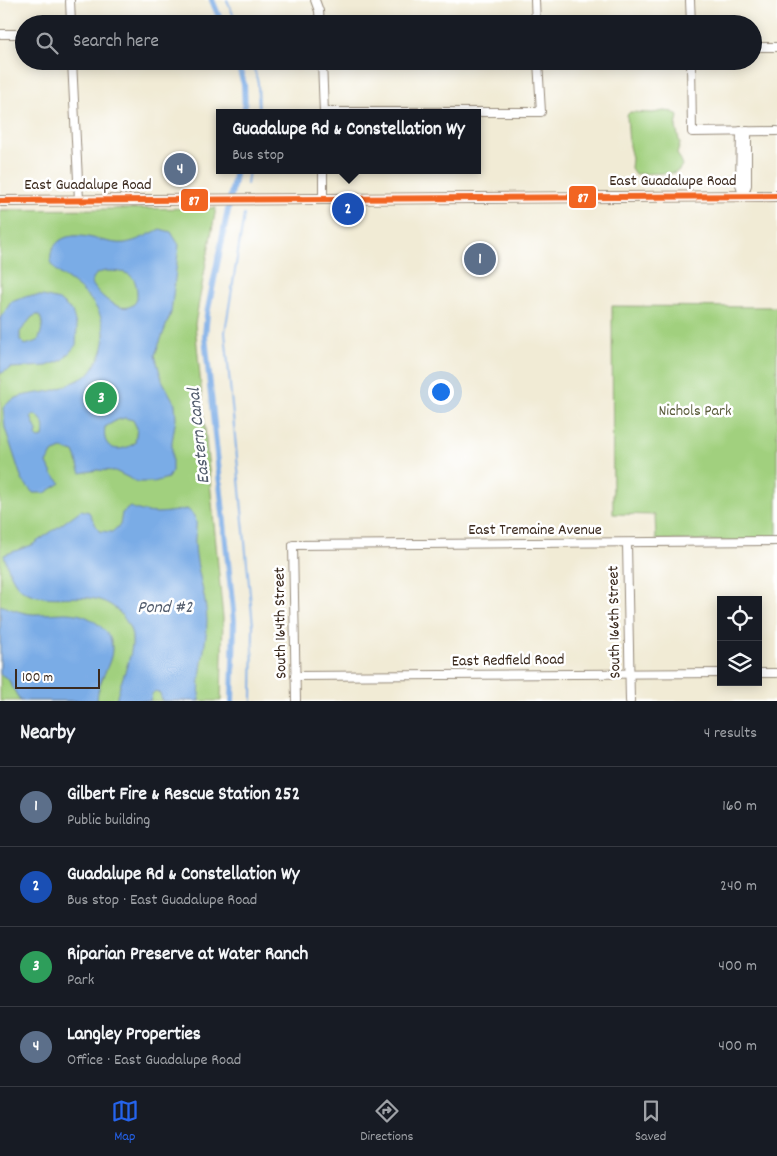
<!DOCTYPE html>
<html lang="en">
<head>
<meta charset="utf-8">
<style>
  body { margin:0; font-family:Dekko,sans-serif; background:#242831; color:#f1f3f6 }
  .controls { position:absolute; right:15px; bottom:15px; display:grid; overflow:hidden; border-radius:0px; box-shadow:0 2px 12px #0003 }
  .controls button { width:45px; height:45px; display:grid; place-items:center; padding:0; border:0; border-bottom:1px solid #363941; background:#171b24; color:#f1f3f6; font:25px sans-serif }
  .scale { position:absolute; left:15px; bottom:12px; width:85px; box-sizing:border-box; padding-left:5px; border:2px solid #3b2a1e; border-top:0; font-size:14px; line-height:18px; white-space:nowrap; color:#3b2a1e; -webkit-text-stroke:4px #fff; paint-order:stroke }
  .you { position:absolute; left:440px; top:391px; width:18px; height:18px; margin:-12px; border:4px solid #fff; border-radius:50%; background:#1a73e8; box-shadow:0 0 0 8px #1a73e833 }
  .badge { display:grid; place-items:center; width:32px; height:32px; border-radius:50%; background:#2563eb; color:#fff; font-size:16px; font-weight:700 }
  .pin { position:absolute; translate:-50% -50%; border:2px solid #fff; box-shadow:0 1px 5px #0006 }
  .popup { position:absolute; left:216px; top:109px; width:265px; height:65px; box-sizing:border-box; display:grid; place-content:center; border-radius:0px; background:#171b24; filter:drop-shadow(0 1px 4px #0005); font-size:16px; white-space:nowrap; color:#9ea1a6 }
  .popup b { font-size:19px; color:#f1f3f6 }
  .popup::after { content:''; position:absolute; left:50%; top:100%; margin-left:-10px; border:10px solid transparent; border-top-color:#171b24 }
  .list { margin:0; padding:0; list-style:none }
  h2 { display:flex; justify-content:space-between; align-items:center; height:65px; margin:0; padding:0 20px; font-size:21px }
  h2 small { font-size:16px; font-weight:400; color:#9ea1a6 }
  .list li { display:grid; grid-template-columns:32px 1fr auto; gap:15px; align-items:center; box-sizing:border-box; height:80px; padding:0 20px; border-top:1px solid #363941 }
  .list b { display:block; font-size:19px; white-space:nowrap }
  .list p { margin:0; font-size:16px; white-space:nowrap; color:#9ea1a6 }
  .list em { font-size:16px; font-style:normal; color:#9ea1a6 }
  .icon { flex:none; width:28px; height:28px; fill:none; stroke:currentColor; stroke-width:2; stroke-linecap:round; stroke-linejoin:round }
  .map { position:relative; flex:none; width:777px; height:701px; overflow:hidden }
  .search { position:absolute; background:#171b24; box-shadow:0 2px 12px #0003; left:15px; right:15px; top:15px; height:55px; display:flex; align-items:center; gap:12px; box-sizing:border-box; padding:0 18px; border-radius:28px; color:#9ea1a6; font-size:19px }
  .sheet { height:385px; background:#171b24 }
  nav { display:flex; justify-content:space-around; align-items:center; box-sizing:border-box; height:70px; border-top:1px solid #363941; background:#171b24; font-size:14px; color:#9ea1a6 }
  nav a { display:grid; justify-items:center; gap:2px }
  nav .on { color:#2563eb }
  .map>svg:first-child { display:block }
  .green { fill:#a1d07e; stroke:#6e7d4e }
  .water { fill:#7aace6; stroke:#5a6b82; fill-rule:evenodd }
  .lines { fill:none; stroke-linecap:round; stroke-linejoin:round }
  .stream { stroke:#7aace6; stroke-width:2 }
  .canal { stroke:#7aace6; stroke-width:6 }
  .minor-casing { stroke:#968a7a; stroke-width:10 }
  .major-casing { stroke:#968a7a; stroke-width:12 }
  .minor { stroke:#fff; stroke-width:8 }
  .major { stroke:#f8bd88; stroke-width:10 }
  .bus-1-casing { stroke:#fff; stroke-width:10 }
  .bus-1 { stroke:#f26522; stroke-width:6 }
  .labels { text-anchor:middle; dominant-baseline:central; stroke-width:5; stroke-linejoin:round; paint-order:stroke }
  .street-label { font-size:16px; fill:#3b2a1e; stroke:#fff }
  .park-label { font-size:16px; fill:#5a5c3b; stroke:#fff }
  .water-label { font-size:18px; font-style:italic; fill:#545e6e; stroke:#fff }
  .line-badge { stroke:#fff; stroke-width:2 }
  .badge-label { font-size:14px; text-anchor:middle; font-weight:bold; fill:#fff }
</style>
</head>
<body>
<div class="map">
<svg width="777" height="701" viewBox="0 0 777 701">
  <rect width="100%" height="100%" fill="#fff"/>
  <filter id="ink" filterUnits="userSpaceOnUse"><feTurbulence type="fractalNoise" baseFrequency=".02" numOctaves="2"/><feDisplacementMap in="SourceGraphic" scale="10" xChannelSelector="R" yChannelSelector="G"/><feConvolveMatrix kernelMatrix="1 2 1 2 8 2 1 2 1" color-interpolation-filters="sRGB"/></filter>
  <filter id="wash" filterUnits="userSpaceOnUse"><feTurbulence type="fractalNoise" baseFrequency=".0096" numOctaves="4" result="noise"/><feDisplacementMap in="SourceGraphic" scale="20" xChannelSelector="R" yChannelSelector="G"/><feGaussianBlur stdDeviation="1.12" result="paint"/><feColorMatrix in="noise" values="0 0 0 0 0 0 0 0 0 0 0 0 0 0 0 0 0 1.4 0 .05"/><feComposite in="paint" operator="in"/></filter>
  <g filter="url(#wash)">
    <rect width="100%" height="100%" fill="#f1ebd5"/>
    <g class="green">
      <path d="M664 111 673 112 678 116 676 127 680 144 677 154 681 160 682 165 679 170 673 173 635 174 631 168 632 158 629 146 627 115 630 112 653 113Z"/>
      <path d="M216 208 195 324 223 618 221 701H0V210Z"/>
      <path d="M612 306 777 307V542L656 540 655 515 613 514Z"/>
    </g>
    <g class="water">
      <path d="M160 229 171 232 179 245 171 313 155 355 162 380 175 404 176 418 172 442V471L168 478 154 482H137L115 471 97 470 81 473C77 466 78 459 74 452L62 449 52 453 47 463 52 474 61 483 45 493H33L22 480 5 428 3 408C16 392 36 395 55 390 62 388 84 378 89 374 92 370 95 365 97 361 103 353 105 342 104 332 102 309 88 294 70 281 62 275 54 271 51 262 50 257 51 252 53 248 70 222 103 246 125 243 137 241 148 235 160 229ZM107 271C126 272 136 272 137 293 137 298 137 301 134 304 121 316 97 294 92 283 93 274 99 272 107 271ZM33 414C44 417 45 428 43 437L39 438 36 436 37 431 31 417ZM125 418 133 420 137 428 135 443C119 454 101 450 105 427L117 420Z"/>
      <path d="M28 296H43L59 300 72 311 77 328 76 345 63 360 47 366 11 368 0 374V319L11 302ZM36 315H39C45 323 41 333 38 341L25 345 20 340V332L32 317Z"/>
      <path d="M130 507C152 516 164 513 187 509 202 520 194 528 195 544 196 569 206 594 207 620 207 647 197 674 200 701H162L160 693 155 691 152 694 150 701H116C119 682 134 656 132 638 132 632 129 626 126 621 101 580 55 609 24 591 13 585 7 566 4 555L32 545 58 527 81 510 89 512 99 531 112 532 120 525 122 513Z"/>
      <path d="M0 605C11 609 26 615 38 614 63 614 80 608 100 626 108 633 112 638 112 649 112 665 97 681 97 701H20L8 679 0 674Z"/>
    </g>
    <g class="lines">
      <g class="stream">
        <path d="M227 0 237 24"/>
        <path d="M252 61 258 83 259 113"/>
        <path d="M247 184 249 170"/>
        <path d="M244 215 225 332 253 626 252 701"/>
      </g>
      <g class="canal">
        <path d="M212 0 222 24"/>
        <path d="M237 61 244 84 245 113"/>
        <path d="M232 701 234 621 205 336 207 314 236 170"/>
      </g>
    </g>
  </g>
  <g filter="url(#ink)">
    <g class="lines">
      <g class="minor-casing">
        <g id="minor">
          <path d="M70 0 71 24"/>
          <path d="M315 0 319 11 320 24"/>
          <path d="M535 0 536 24"/>
          <path d="M690 0 691 24"/>
          <path d="M0 34H24"/>
          <path d="M753 47H777"/>
          <path d="M72 61 79 200"/>
          <path d="M322 61 324 113"/>
          <path d="M691 61 692 132 777 131"/>
          <path d="M324 112H541L538 61"/>
          <path d="M741 131 740 184 743 196"/>
          <path d="M743 196 747 185V131"/>
          <path d="M323 199V170"/>
          <path d="M627 543 630 701"/>
          <path d="M758 673H777"/>
          <path d="M295 676 721 673"/>
          <path d="M296 701 293 545 777 541"/>
        </g>
      </g>
      <g class="major-casing">
        <path id="major" d="M0 201 777 196"/>
      </g>
      <use href="#minor" class="minor"/>
      <use href="#major" class="major"/>
      <g class="bus-1-casing">
        <path id="bus-1" d="M0 201 777 196"/>
      </g>
      <use href="#bus-1" class="bus-1"/>
    </g>
  </g>
  <g class="labels">
    <g class="street-label">
      <text x="673" y="181">East Guadalupe Road</text>
      <text x="88" y="185">East Guadalupe Road</text>
      <text x="535" y="530">East Tremaine Avenue</text>
      <text transform="translate(615 622) rotate(-91)">South 166th Street</text>
      <text transform="translate(281 623) rotate(-91)">South 164th Street</text>
      <text transform="translate(508 661) rotate(-1)">East Redfield Road</text>
    </g>
    <g class="park-label">
      <text x="695" y="411">Nichols Park</text>
    </g>
    <g class="water-label">
      <text transform="translate(200 436) rotate(-96)">Eastern Canal</text>
      <text x="165" y="608">Pond #2</text>
    </g>
  </g>
  <g class="line-badge">
    <rect x="568" y="185" width="29" height="24" rx="5" fill="#f26522"/>
    <rect x="180" y="188" width="29" height="24" rx="5" fill="#f26522"/>
  </g>
  <g class="badge-label">
    <text x="583" y="202">87</text>
    <text x="194" y="205">87</text>
  </g>
</svg>
<div class="controls">
<button><svg class="icon" aria-label="locate" viewBox="0 0 24 24"><circle cx="12" cy="12" r="6"/><path d="M12 2v4M12 18v4M2 12h4M18 12h4"/></svg></button>
<button><svg class="icon" aria-label="layers" viewBox="0 0 24 24"><path d="M12 4l9 5-9 5-9-5zM3 14l9 5 9-5"/></svg></button>
</div>
<div class="scale">100 m</div>
<div class="you"></div>
<div class="pin badge" style="left:480px;top:259px;background:#5c6f8a">1</div>
<div class="pin badge" style="left:348px;top:209px;background:#1a4fb4">2</div>
<div class="popup"><b>Guadalupe Rd &amp; Constellation Wy</b>Bus stop</div>
<div class="pin badge" style="left:101px;top:398px;background:#2e9e5b">3</div>
<div class="pin badge" style="left:180px;top:169px;background:#5c6f8a">4</div>
<div class="search"><svg class="icon" aria-label="search" viewBox="0 0 24 24"><circle cx="10" cy="10" r="6"/><path d="M15 15l6 6"/></svg>Search here</div>
</div>
<section class="sheet">
<h2>Nearby<small>4 results</small></h2>
<ul class="list">
<li><span class="badge" style="background:#5c6f8a">1</span><div><b>Gilbert Fire &amp; Rescue Station 252</b><p>Public building</p></div><em>160 m</em></li>
<li><span class="badge" style="background:#1a4fb4">2</span><div><b>Guadalupe Rd &amp; Constellation Wy</b><p>Bus stop · East Guadalupe Road</p></div><em>240 m</em></li>
<li><span class="badge" style="background:#2e9e5b">3</span><div><b>Riparian Preserve at Water Ranch</b><p>Park</p></div><em>400 m</em></li>
<li><span class="badge" style="background:#5c6f8a">4</span><div><b>Langley Properties</b><p>Office · East Guadalupe Road</p></div><em>400 m</em></li>
</ul>
</section>
<nav>
<a class="on"><svg class="icon" aria-label="map" viewBox="0 0 24 24"><path d="M3 6l6-2 6 2 6-2v14l-6 2-6-2-6 2zM9 4v14M15 6v14"/></svg>Map</a>
<a><svg class="icon" aria-label="directions" viewBox="0 0 24 24"><path d="M12 3l9 9-9 9-9-9zM9 14v-3h6M13 9l2 2-2 2"/></svg>Directions</a>
<a><svg class="icon" aria-label="saved" viewBox="0 0 24 24"><path d="M7 4h10v16l-5-4-5 4z"/></svg>Saved</a>
</nav>
</body>
</html>
